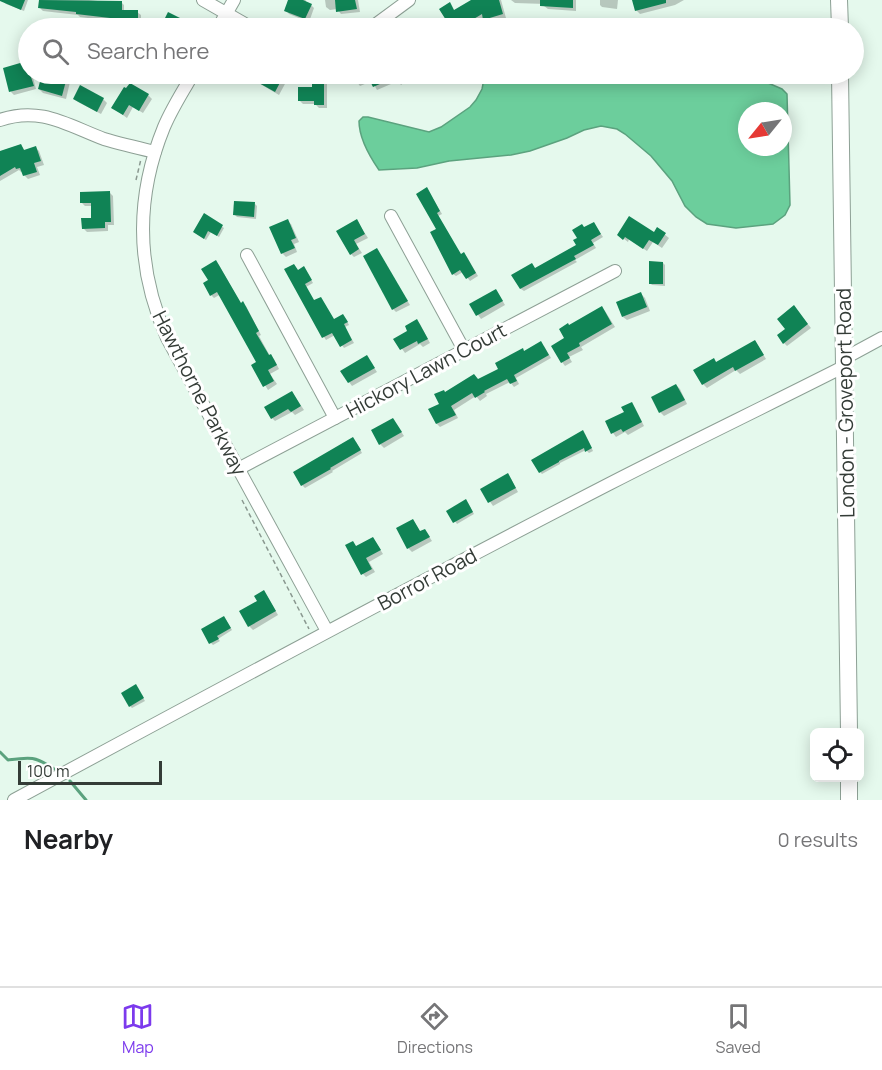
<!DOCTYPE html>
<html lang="en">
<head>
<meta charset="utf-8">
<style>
  body { margin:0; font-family:Manrope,sans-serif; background:#f2f2f2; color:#202124 }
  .controls { position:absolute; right:18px; bottom:18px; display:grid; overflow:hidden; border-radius:9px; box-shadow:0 3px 15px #0003 }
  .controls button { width:54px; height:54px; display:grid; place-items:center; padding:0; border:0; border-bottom:2px solid #e0e0e0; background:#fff; color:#202124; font:30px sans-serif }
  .compass { position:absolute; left:738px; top:102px; width:54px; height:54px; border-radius:50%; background:#fff; box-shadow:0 3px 15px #0003; rotate:240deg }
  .scale { position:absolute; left:18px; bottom:15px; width:144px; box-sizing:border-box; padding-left:6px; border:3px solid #343c37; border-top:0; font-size:16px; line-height:21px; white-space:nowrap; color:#343c37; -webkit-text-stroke:4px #fff; paint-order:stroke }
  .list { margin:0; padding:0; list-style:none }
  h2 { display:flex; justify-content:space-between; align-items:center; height:78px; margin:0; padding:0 24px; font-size:26px }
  h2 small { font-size:20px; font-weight:400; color:#757577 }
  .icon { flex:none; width:33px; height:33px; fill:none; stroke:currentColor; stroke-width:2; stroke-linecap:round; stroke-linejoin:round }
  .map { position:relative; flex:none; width:882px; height:800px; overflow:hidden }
  .search { position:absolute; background:#fff; box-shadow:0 3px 15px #0003; left:18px; right:18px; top:18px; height:66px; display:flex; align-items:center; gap:15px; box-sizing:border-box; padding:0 21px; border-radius:33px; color:#757577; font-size:22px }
  .sheet { height:186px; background:#fff }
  nav { display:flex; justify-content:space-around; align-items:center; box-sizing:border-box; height:84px; border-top:2px solid #e0e0e0; background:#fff; font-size:16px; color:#757577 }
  nav a { display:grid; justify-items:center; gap:3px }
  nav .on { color:#7c3aed }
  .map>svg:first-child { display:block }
  .water { fill:#6cce9c; stroke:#5ba27e; stroke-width:1.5; fill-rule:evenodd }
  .shadow { fill:#0003 }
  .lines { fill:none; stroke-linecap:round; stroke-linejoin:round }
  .stream { stroke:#5ba27e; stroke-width:3 }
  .building { fill:#108355 }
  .street-casing { stroke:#8da095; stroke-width:14 }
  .secondary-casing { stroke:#8da095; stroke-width:18 }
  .path { stroke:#8a9890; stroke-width:1.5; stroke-dasharray:4.5 3; stroke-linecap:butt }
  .street { stroke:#fff; stroke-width:12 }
  .secondary { stroke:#fff; stroke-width:16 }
  .labels { text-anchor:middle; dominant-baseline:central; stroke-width:6; stroke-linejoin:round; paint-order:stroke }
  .street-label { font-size:20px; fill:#343c37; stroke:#fff }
</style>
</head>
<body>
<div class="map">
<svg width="882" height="800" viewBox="0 0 882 800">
  <rect width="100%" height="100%" fill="#e5f9ed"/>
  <path class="water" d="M485 74H747L782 89 787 94 790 205 785 215 773 224 736 228 707 224 696 217 685 206 672 181 651 156 625 134 617 129 601 126 584 130 567 138 530 151 511 155 449 161 417 168 379 170C370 157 359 137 359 121L363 117H368L429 132 441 127 470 107 476 100 482 89ZM747 111H783V147H747Z"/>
  <g class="shadow">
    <path d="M5 0H28L24 11 6 4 4 2Z"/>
    <path d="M41 0H89L106 2H121L124 5V12H137L141 15V28H112L111 21 80 17 78 15 43 11 40 8Z"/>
    <path d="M290 0H306L305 2 311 5 314 8 309 22 289 14 286 10Z"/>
    <path d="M325 0H358L360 12 341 14 337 9 330 10 326 7Z"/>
    <path d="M474 0H501L506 18 488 22 484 18 467 28 464 25 459 28H453L452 27 449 4 455 12Z"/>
    <path d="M511 0H576V11L548 9 544 6 545 4 515 3Z"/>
    <path d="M600 0H618L617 9 602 7 600 5Z"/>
    <path d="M633 0H684L675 5 640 14 636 10Z"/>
    <path d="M169 14 187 24 189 26 188 28H162Z"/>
    <path d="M428 21 434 28H419Z"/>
    <path d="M27 63 28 65V74H32L36 89 14 95 11 92Z"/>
    <path d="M43 74H50L67 78 70 82 66 99 43 93 39 89Z"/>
    <path d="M247 74H273L286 82 279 95 250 78 247 75Z"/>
    <path d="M323 74 327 78V108H319L315 104H303L300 101 313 88Z"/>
    <path d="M353 74H415L401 85 398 81 377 90 372 81 360 86 357 82Z"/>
    <path d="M148 95 152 99 143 113 133 107 127 118 113 108Z"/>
    <path d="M74 99H103L107 103 101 114 78 102Z"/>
    <path d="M21 145 25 151 36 148 39 151 44 165 37 167 40 175 28 179 24 175 23 171 21 172 19 170 0 181V153Z"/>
    <path d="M109 192 113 196 114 225H108V231L87 232 83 228 93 219 92 206H85L82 203Z"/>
    <path d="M429 192 442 214 438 216 461 256 464 254 467 257 478 276 470 281 463 272 456 276 453 274Z"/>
    <path d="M255 204 257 206 256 219 237 217 235 215Z"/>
    <path d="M204 215 224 228 219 237 211 232 206 240 194 232Z"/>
    <path d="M287 221 291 224 299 242 294 244 297 252 286 257 282 253Z"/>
    <path d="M357 221 368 238 356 244 362 253 354 257 351 254Z"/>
    <path d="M594 224 603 237 593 243 596 248 575 260 577 262 524 291 521 289 513 275 536 270 578 245 585 229Z"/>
    <path d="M658 229 669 238 662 248 653 242 647 251 629 239 628 242 619 235 654 234Z"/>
    <path d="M377 250 410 305 396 312 393 309 365 257Z"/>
    <path d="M216 262 219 265 241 304 246 306 261 335 259 336 270 356 274 359 279 369 270 374 277 384 268 390 253 366 258 363 221 294 214 298 211 295 210 280Z"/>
    <path d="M663 263 665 265V286L652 285 650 283Z"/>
    <path d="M286 270 306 271 313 283 306 287 315 302 334 321 343 316 346 319 349 325 345 327 354 343 344 348 335 335 326 340 324 337Z"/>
    <path d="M496 290 505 305 481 319 471 305Z"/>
    <path d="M641 294 645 298 650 311 627 320 623 317Z"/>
    <path d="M602 308 605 311 615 327 581 347 583 350 569 357 572 362 565 366 562 362 569 326Z"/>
    <path d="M797 311 811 328 787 346 784 343 787 330Z"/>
    <path d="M417 321 420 324 430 343 423 347 420 344 405 353 395 339 409 331Z"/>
    <path d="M755 341 766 359 740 374 736 370 707 388 703 384 714 360 717 363Z"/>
    <path d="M544 346 551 358 516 378 519 384 514 387 510 382 486 394 487 396 480 401 476 396 454 410 458 418 440 427 437 424 430 409 441 404 445 393 478 381 500 369 525 352Z"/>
    <path d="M367 357 377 372 352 386 349 382Z"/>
    <path d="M676 385 680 389 687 404 664 416 660 412Z"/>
    <path d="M292 392 304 410 295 415 292 412 275 421 272 418Z"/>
    <path d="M632 404 635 408 644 426 628 435 625 432 616 437 613 433 607 422 626 413Z"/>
    <path d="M393 419 404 436 384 448 380 444Z"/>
    <path d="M585 434 593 451 589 453 586 450 560 463V464L542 474 540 472 533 460Z"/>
    <path d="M356 442 362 453 332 471 333 472 305 488 302 485Z"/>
    <path d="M511 479 518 492 493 506 482 490Z"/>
    <path d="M468 503 474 514 457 524 448 511Z"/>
    <path d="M413 520 421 533 425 530 432 541 412 552 408 548 398 529Z"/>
    <path d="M373 538 383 554 369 562 375 572 366 577 363 574 357 548Z"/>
    <path d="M267 596 278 615 253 630 249 626 259 601Z"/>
    <path d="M226 620 232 630 218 639 220 641 213 645 211 643Z"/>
    <path d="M137 688 145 701 132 708 130 706Z"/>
  </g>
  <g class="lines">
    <g class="stream">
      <path d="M0 752 8 760C30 757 35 756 54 769"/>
      <path d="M70 781 86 800"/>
    </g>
  </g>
  <g class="building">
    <path d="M0 0H25L21 10 0 1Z"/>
    <path d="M39 0 122 1V10H138V25H119V28H110V18L76 14V12L38 8Z"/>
    <path d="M288 0H303L312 4 305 19 284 11Z"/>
    <path d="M335 0H355L357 9 336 12Z"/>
    <path d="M471 0H499L503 14 483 20 482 14 462 26 460 22 451 28 439 9 450 2 454 10Z"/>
    <path d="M540 0H573V8L540 6Z"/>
    <path d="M632 0H666V3L635 11Z"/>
    <path d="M168 12 188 22 185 28H160Z"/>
    <path d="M27 61 28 74H30L34 86 9 92 3 68Z"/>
    <path d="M42 74H55L67 77 62 96 38 89Z"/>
    <path d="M243 74H276L283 77 275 92Z"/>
    <path d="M312 74H324V105H314V101H298V87H312Z"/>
    <path d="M351 74H403L373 87 368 77 355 83Z"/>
    <path d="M130 83 149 94 139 111 129 105 123 115 111 108 124 87 126 88Z"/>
    <path d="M80 85 104 98 97 112 73 99Z"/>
    <path d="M21 144 24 150 36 146 41 161 34 163 37 172 23 176 20 168 16 169 15 167 0 176V151Z"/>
    <path d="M427 187 440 211 437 213 461 254 464 252 476 273 466 279 460 270 452 275 430 232 436 229 416 194Z"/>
    <path d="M110 191 111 222H105V228L82 229 81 218H91V203H80V192Z"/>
    <path d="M234 201 255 202 254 217 233 215Z"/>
    <path d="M204 213 223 225 217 236 208 231 204 239 193 232Z"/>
    <path d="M629 216 654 232 657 227 666 233 658 245 649 240 643 249 625 237 623 240 617 235Z"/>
    <path d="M288 219 296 238 291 240 295 248 281 254 269 227Z"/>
    <path d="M357 219 365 234 354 240 359 249 350 255 336 231Z"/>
    <path d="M594 222 601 234 591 240 594 245 574 256 576 259 520 289 511 275 532 263 535 268 576 245 573 240 577 238 572 230 582 224 584 227Z"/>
    <path d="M377 248 408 301 392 310 363 256Z"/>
    <path d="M216 260 241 303 243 301 259 331 256 333 269 355 271 354 277 365 268 370 274 381 263 387 251 365 256 362 217 292 210 296 203 283 208 280 201 269Z"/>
    <path d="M649 261 663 262V284H649Z"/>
    <path d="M294 264 298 270 304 266 312 280 305 284 314 300 321 297 334 319 343 314 348 322 344 324 352 340 340 347 332 333 322 338 284 269Z"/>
    <path d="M496 289 503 301 476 316 469 304Z"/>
    <path d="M641 292 647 307 622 317 616 302Z"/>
    <path d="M794 305 808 324 783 344 777 335 785 329 777 319Z"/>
    <path d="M602 306 612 324 579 343 580 346 567 353 570 358 561 363 551 346 564 338 559 329 568 323 569 325Z"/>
    <path d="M417 319 428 339 418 344 417 341 400 350 393 339 407 331 405 326Z"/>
    <path d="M755 340 764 355 735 371 733 367 702 385 693 370 714 358 716 362Z"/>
    <path d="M541 341 549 355 514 375 517 381 510 384 507 379 484 391 485 392 475 398 472 393 451 406 456 415 436 424 428 409 439 404 434 394 444 390 445 392 474 374 478 379 498 369 495 363 523 348 524 351Z"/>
    <path d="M367 355 375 368 348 383 340 371Z"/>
    <path d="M676 384 685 400 659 413 651 397Z"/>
    <path d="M292 391 301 406 291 412 288 409 271 419 264 407Z"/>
    <path d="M632 402 642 422 623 432 621 429 611 434 605 421 624 412 621 407Z"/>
    <path d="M393 418 402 432 379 445 371 430Z"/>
    <path d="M583 430 592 448 585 452 584 448 559 461V462L539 473 531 460Z"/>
    <path d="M353 437 361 450 330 468 331 469 301 486 293 472Z"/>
    <path d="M508 473 516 488 488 503 480 489Z"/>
    <path d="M466 499 473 512 453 523 446 511Z"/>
    <path d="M413 519 420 531 425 529 430 537 407 549 396 528Z"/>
    <path d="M373 537 381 550 366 558 372 569 361 575 345 545 353 541 356 546Z"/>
    <path d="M264 590 276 611 248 627 239 611 257 601 254 596Z"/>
    <path d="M224 616 231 628 217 636 219 639 209 644 201 629Z"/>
    <path d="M136 684 144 698 129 707 121 693Z"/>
  </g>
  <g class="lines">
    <g class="street-casing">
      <g id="street">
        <path d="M203 0 252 28"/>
        <path d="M218 28 234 0"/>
        <path d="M371 28 409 0"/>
        <path d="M193 74C183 91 172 108 164 127 135 198 136 268 167 338L327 631"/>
        <path d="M0 120C40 106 67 125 104 139 121 144 138 148 155 152"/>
        <path d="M391 216 464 350"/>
        <path d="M247 255 335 418"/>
        <path d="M845 358 882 338"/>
        <path d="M238 469 615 271"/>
        <path d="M14 800C212 693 409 587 609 484 687 444 766 406 845 366"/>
      </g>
    </g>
    <g class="secondary-casing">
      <g id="secondary">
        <path d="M839 0 840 28"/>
        <path d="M840 74 849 732"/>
        <path d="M849 778V800"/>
      </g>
    </g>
    <g class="path">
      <path d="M136 180 141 159"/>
      <path d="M242 500 309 629"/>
    </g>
    <use href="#street" class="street"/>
    <use href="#secondary" class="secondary"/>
  </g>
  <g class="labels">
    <g class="street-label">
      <text transform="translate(426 370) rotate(-28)">Hickory Lawn Court</text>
      <text transform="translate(200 393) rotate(63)">Hawthorne Parkway</text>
      <text transform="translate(845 403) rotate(-91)">London - Groveport Road</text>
      <text transform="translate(427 579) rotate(-28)">Borror Road</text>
    </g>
  </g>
</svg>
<div class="controls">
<button><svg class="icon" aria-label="locate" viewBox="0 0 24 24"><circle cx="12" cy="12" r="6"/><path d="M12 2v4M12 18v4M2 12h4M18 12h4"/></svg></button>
</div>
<svg class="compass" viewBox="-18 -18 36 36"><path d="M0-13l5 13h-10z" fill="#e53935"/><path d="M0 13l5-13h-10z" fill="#757577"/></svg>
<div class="scale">100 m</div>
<div class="search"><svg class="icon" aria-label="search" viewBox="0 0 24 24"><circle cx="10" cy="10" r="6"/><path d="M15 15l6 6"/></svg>Search here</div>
</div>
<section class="sheet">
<h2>Nearby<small>0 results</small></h2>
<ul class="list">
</ul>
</section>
<nav>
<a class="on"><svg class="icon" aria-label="map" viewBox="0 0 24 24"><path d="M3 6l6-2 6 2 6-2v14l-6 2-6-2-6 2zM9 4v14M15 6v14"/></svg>Map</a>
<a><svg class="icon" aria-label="directions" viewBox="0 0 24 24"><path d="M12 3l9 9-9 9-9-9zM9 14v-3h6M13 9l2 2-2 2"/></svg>Directions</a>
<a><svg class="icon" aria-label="saved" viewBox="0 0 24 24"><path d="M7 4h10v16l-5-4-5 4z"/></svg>Saved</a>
</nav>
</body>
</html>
